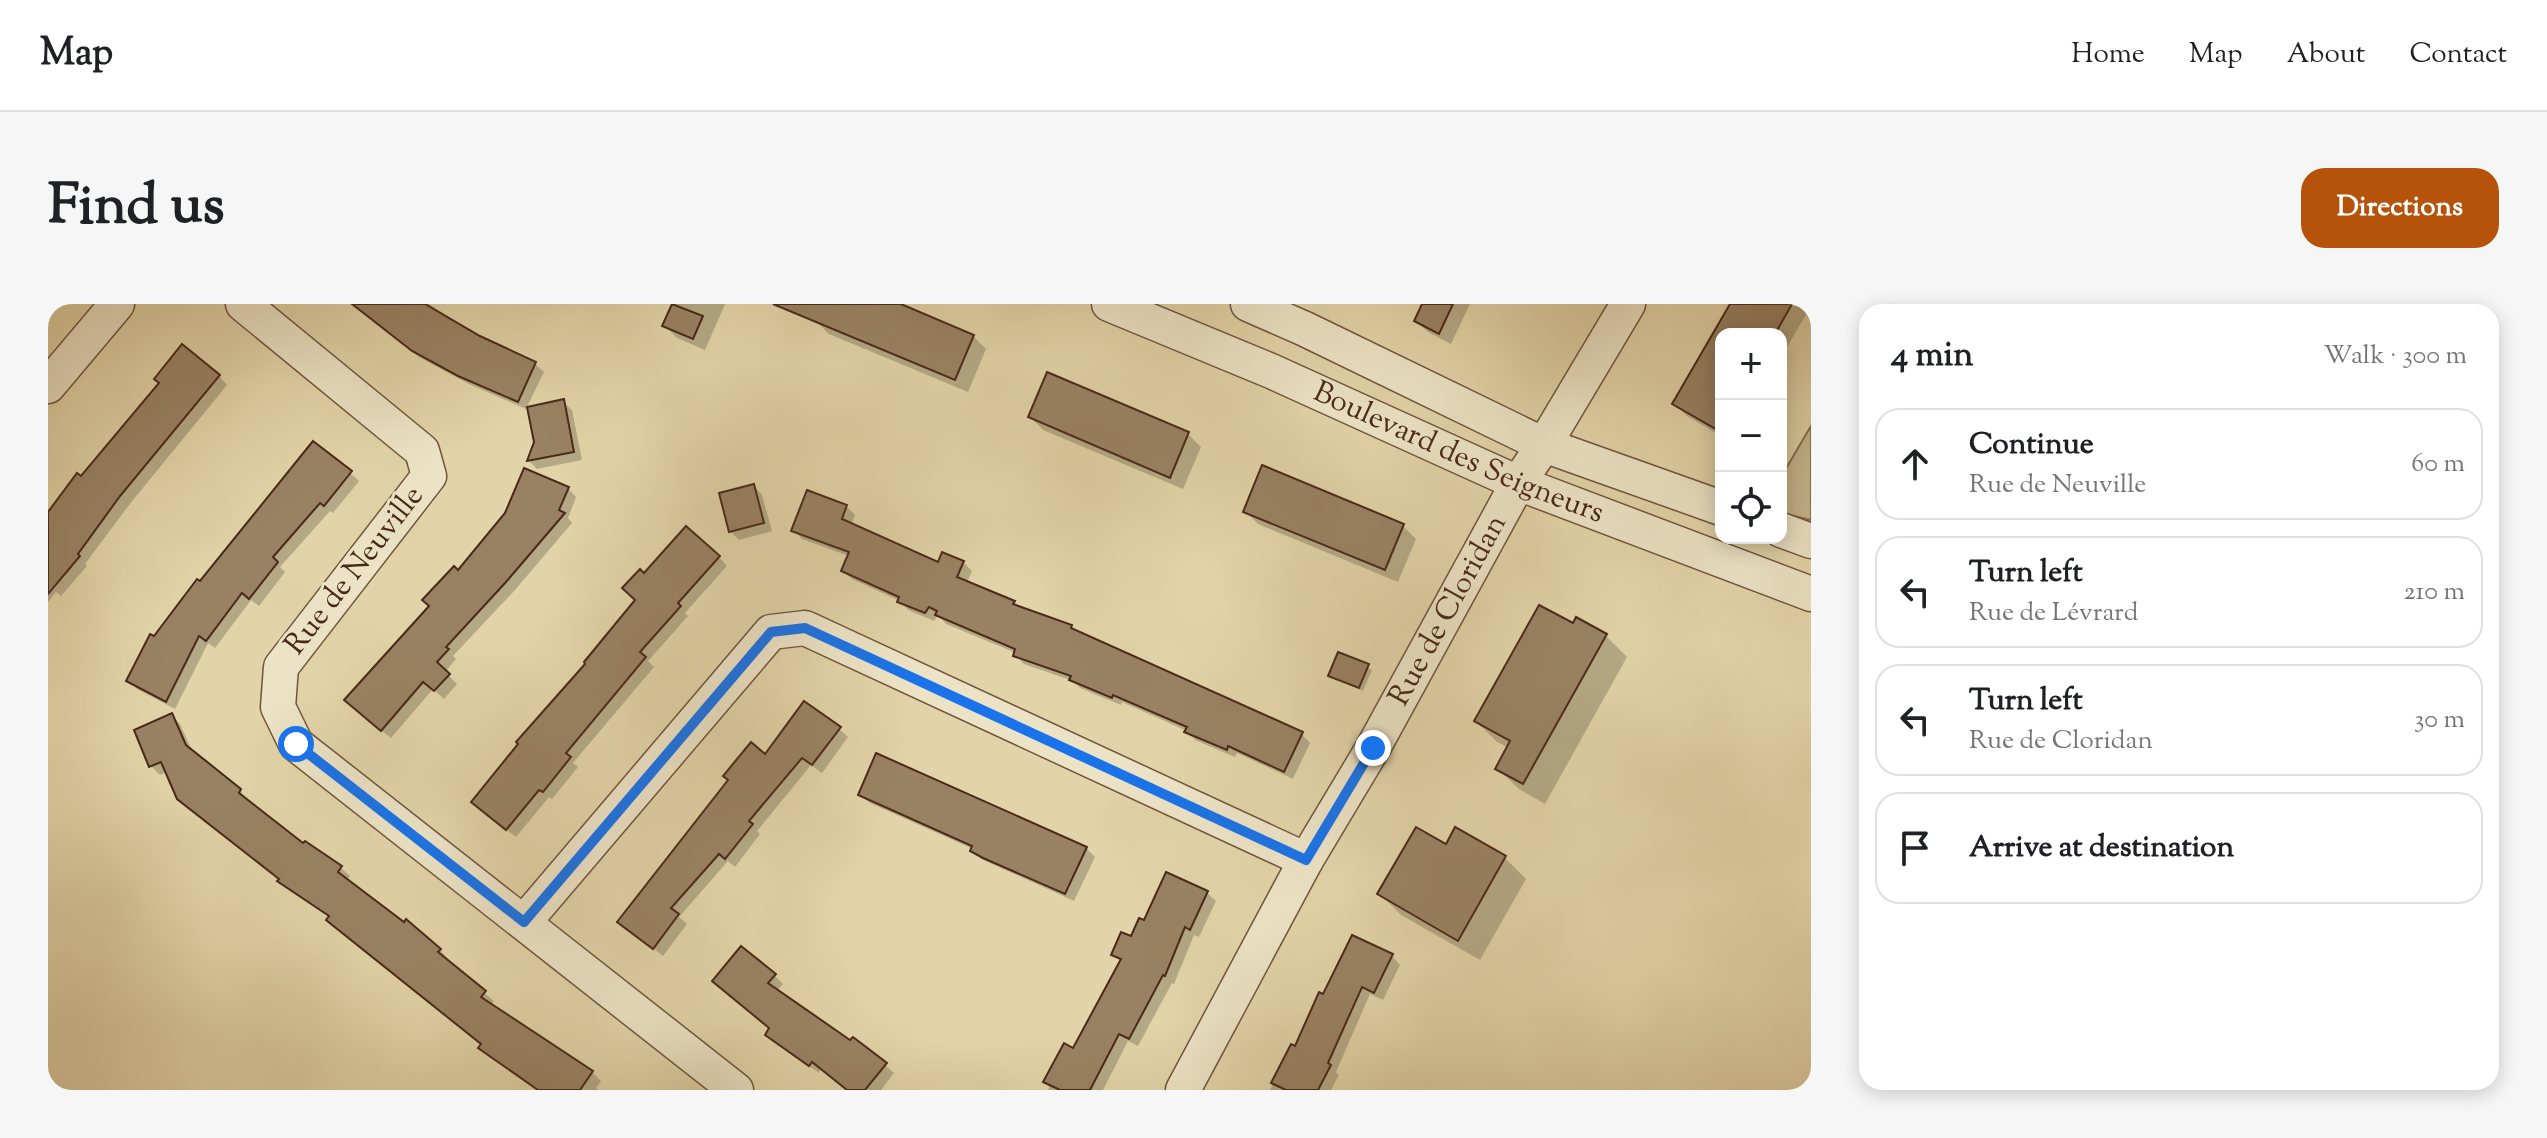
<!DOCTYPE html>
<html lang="en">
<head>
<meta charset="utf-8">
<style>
  body { margin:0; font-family:"Sorts Mill Goudy",serif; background:#f6f6f6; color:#202124 }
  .controls { position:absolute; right:24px; top:24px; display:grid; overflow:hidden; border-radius:16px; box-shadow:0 4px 20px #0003 }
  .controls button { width:72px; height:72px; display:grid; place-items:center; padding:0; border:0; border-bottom:2px solid #e0e0e0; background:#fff; color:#202124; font:40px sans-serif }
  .stop { position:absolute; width:24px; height:24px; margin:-18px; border:6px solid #1a73e8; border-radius:50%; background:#fff }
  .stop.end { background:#1a73e8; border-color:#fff; box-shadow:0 2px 8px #0008 }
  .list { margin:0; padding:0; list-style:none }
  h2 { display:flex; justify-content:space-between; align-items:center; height:104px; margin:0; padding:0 32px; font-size:34px }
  h2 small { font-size:26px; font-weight:400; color:#757577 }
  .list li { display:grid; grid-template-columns:52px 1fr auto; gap:24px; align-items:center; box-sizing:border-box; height:112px; margin:0 16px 16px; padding:0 16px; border:2px solid #e0e0e0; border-radius:24px }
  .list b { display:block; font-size:30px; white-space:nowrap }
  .list p { margin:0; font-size:26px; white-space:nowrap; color:#757577 }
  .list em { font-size:26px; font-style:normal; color:#757577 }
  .icon { flex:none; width:44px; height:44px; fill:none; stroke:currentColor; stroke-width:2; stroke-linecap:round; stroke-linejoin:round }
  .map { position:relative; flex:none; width:1763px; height:786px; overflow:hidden; border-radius:24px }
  header { display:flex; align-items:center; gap:48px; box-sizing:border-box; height:112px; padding:0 40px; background:#fff; border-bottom:2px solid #e0e0e0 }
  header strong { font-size:38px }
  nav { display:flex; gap:44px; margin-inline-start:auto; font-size:28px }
  .intro { display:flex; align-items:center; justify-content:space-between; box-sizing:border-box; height:192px; padding:0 48px }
  h1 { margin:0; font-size:56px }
  .button { padding:20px 36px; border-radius:24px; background:#b45309; color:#fff; font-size:28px; font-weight:700 }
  main { display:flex; gap:48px; padding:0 48px }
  aside { flex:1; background:#fff; border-radius:24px; box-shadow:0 4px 20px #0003 }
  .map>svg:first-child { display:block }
  .green { fill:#c8b790; stroke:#897055; stroke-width:2 }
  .shadow { fill:#0003 }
  .building { fill:#998264; stroke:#4a291a; stroke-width:2 }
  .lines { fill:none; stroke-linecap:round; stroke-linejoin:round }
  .minor-casing { stroke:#70543e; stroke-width:37 }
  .minor { stroke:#ece3c6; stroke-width:34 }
  .route { stroke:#1a73e8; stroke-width:10 }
  .labels { text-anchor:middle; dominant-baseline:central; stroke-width:6; stroke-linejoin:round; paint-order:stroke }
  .street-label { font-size:30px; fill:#4a291a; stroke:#ece3c6 }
</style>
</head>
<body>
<header>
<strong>Map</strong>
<nav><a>Home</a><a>Map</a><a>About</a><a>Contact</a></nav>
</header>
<div class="intro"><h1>Find us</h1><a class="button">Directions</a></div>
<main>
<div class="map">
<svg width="1763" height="786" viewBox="0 0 1763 786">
  <rect width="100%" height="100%" fill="#e2d4a8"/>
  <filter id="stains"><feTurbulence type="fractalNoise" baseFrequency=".0025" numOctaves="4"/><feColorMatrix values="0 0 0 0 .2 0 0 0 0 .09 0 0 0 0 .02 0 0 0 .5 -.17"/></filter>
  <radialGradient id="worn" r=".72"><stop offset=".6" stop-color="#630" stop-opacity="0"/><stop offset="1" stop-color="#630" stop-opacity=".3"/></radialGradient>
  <path class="green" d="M1763 122V216L1733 209V173Z"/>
  <g class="shadow">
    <path d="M313 0H381L431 33 487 60 496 68 478 105 421 80 371 53 326 16Z"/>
    <path d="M626 0H677L657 46 629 34 617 22Z"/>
    <path d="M775 0H848L925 32 938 45 920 88 781 30 768 17Z"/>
    <path d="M1376 0H1422L1403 40 1380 28 1368 17Z"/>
    <path d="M1684 0 1763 2 1733 53V30H1673V132L1639 112 1627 100Z"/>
    <path d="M1000 70 1140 130 1153 143 1135 185 995 126 982 113Z"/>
    <path d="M171 72 179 81 81 201 37 260 39 262 13 292 8 288 0 298V222L34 175Z"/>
    <path d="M515 98 524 106 534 156 489 165 481 157 489 139Z"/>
    <path d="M1215 164 1355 222 1368 235 1350 278 1210 220 1197 207Z"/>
    <path d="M302 169 311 177 285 209 282 207 232 263 237 268 211 302 203 296 167 344 160 339 127 405 89 385 80 376 107 335 152 280Z"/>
    <path d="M706 182 714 191 724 227 691 236 682 227Z"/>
    <path d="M520 184 528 193 520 214 524 219 467 286 405 352 408 355 397 368 409 380 396 395 385 385 343 434 307 405 410 269Z"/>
    <path d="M798 202 807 211 803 221 891 260 915 258 924 267 919 279 966 298 972 305 1023 323 1028 328 1254 430 1262 439 1245 475 1189 449 1187 453 1147 436 1139 427 1074 398 1073 401 1032 384 1025 377 976 360 967 351 968 349 898 320 890 311 886 317 860 306 852 297 804 275 795 266 801 252 754 235 746 226Z"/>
    <path d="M671 253 679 262 637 309 640 312 600 357 606 363 525 459 530 463 504 495 501 493 468 533 434 507 540 360 589 296 596 271Z"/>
    <path d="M1529 316 1558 332 1579 353 1497 500 1471 485 1449 464 1461 444 1449 438 1428 417Z"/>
    <path d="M1291 350 1324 366 1315 387 1282 371Z"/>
    <path d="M124 412 132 420 145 449 192 487 200 496 199 497 256 542 257 539 293 564 302 572 298 577 392 646 400 655 398 657 446 697 442 702 544 768 553 777 548 784 550 786H489L441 753 433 744 435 741 282 613 241 585 118 468 112 471 103 462Z"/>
    <path d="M791 425 800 433 774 469 763 461 709 527 712 530 687 563 680 557 631 613 639 620 615 652 572 618 718 453Z"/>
    <path d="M813 491 1038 544 1047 553 1026 597 933 555 925 545 822 499Z"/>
    <path d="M1408 526 1457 554 1478 575 1432 656 1353 611 1332 590 1399 542Z"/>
    <path d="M1159 589 1168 597 1151 633 1146 631 1126 680 1124 679 1090 742 1080 737 1055 786H1000L1002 781 998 777 1026 747 1073 658 1066 651 1085 635 1097 618Z"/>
    <path d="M1344 652 1352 661 1335 696 1322 690 1288 768 1291 771 1283 786H1222L1244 743 1248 745Z"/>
    <path d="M726 671 735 680 729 687 837 761 846 769 833 786H799L773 765 771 769 728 739 719 730 723 725 675 685Z"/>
  </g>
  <g class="building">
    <path d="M304 0H377L432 32 488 58 470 98 410 72 364 47Z"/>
    <path d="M624 0 655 12 645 35 614 22Z"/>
    <path d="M725 0H853L926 31 907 76Z"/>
    <path d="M1374 0H1405L1391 30 1366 17Z"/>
    <path d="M1682 0H1744L1727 30H1673V128L1624 100Z"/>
    <path d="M134 40 172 71 72 192 30 250 32 252 0 290V208L29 169 33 172 111 79 106 75Z"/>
    <path d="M999 68 1141 128 1122 174 980 113Z"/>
    <path d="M516 95 526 148 479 157 486 138 479 103Z"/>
    <path d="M265 137 304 167 276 202 272 199 225 253 230 258 201 295 194 289 158 337 151 332 118 398 78 377 102 330 106 332 149 275 152 277Z"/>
    <path d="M1214 161 1356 220 1337 266 1195 208Z"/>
    <path d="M476 164 521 183 511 206 517 209 458 278 398 343 401 345 389 358 402 370 386 387 375 378 333 427 296 396 381 302 374 296 406 262 410 266 457 209Z"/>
    <path d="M706 180 716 219 681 228 671 189Z"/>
    <path d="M759 186 799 201 794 215 890 258 894 248 916 257 909 273 967 297 965 300 1024 321 1023 324 1255 428 1236 468 1180 442 1179 446 1136 428 1139 423 1065 391 1064 394 1021 376 1023 372 965 352 967 345 887 311 889 307 881 303 877 309 849 298 851 293 793 267 801 248 743 227Z"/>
    <path d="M638 222 672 252 630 299 633 302 592 348 598 353 518 449 523 453 495 488 491 486 458 526 423 498 470 440 468 438 537 360 536 358 587 296 574 284 592 265 596 269Z"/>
    <path d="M1491 301 1525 319 1528 313 1559 330 1475 480 1447 465 1462 437 1426 417Z"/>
    <path d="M1290 348 1321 360 1311 384 1280 372Z"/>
    <path d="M756 397 793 423 764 461 754 454 701 517 705 520 677 555 671 550 623 604 631 610 605 645 569 618 680 476 675 472 703 438 717 450Z"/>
    <path d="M124 409 138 441 193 485 191 489 255 539 257 537 294 562 290 568 356 618 358 615 393 645 390 648 438 687 433 693 545 767 532 786H490L430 744 433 740 278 616 281 612 229 577 231 575 129 495 113 458 101 463 86 426Z"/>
    <path d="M828 449 1039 543 1017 590 935 554 922 547 924 542 810 491Z"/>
    <path d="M1368 523 1398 540 1407 523 1458 552 1410 637 1329 590Z"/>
    <path d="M1118 568 1160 587 1142 626 1137 623 1117 672 1115 671 1081 735 1071 730 1042 786H1012L995 778 1016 739 1025 744 1073 655 1063 651 1073 628 1083 632 1091 614 1096 616Z"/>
    <path d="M1304 631 1345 650 1326 689 1314 683 1280 759 1283 761 1270 786H1238L1223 779 1243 740 1247 742 1271 688 1275 690Z"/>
    <path d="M693 642 728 670 720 679 802 736 805 733 839 759 817 786H799L764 758 761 762 717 731 721 724 664 677Z"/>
  </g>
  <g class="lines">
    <g class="minor-casing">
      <g id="minor">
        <path d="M195 0 374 147 381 172 233 363 230 403 248 440 688 786"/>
        <path id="s1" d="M1061 0 1223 67 1470 179 1763 290"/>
        <path d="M1200 0 1257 25 1496 141 1673 204"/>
        <path d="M0 82 69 0"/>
        <path d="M1733 226 1763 237"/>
        <path d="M476 618 723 328 757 324 1258 556"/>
        <path id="s2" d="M1135 786 1258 556 1325 444 1470 179 1496 141 1580 0"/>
      </g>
    </g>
    <use href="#minor" class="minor"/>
  </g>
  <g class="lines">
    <path class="route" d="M248 440 476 618 723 328 757 324 1258 556 1325 444"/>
  </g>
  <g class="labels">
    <g class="street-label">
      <text stroke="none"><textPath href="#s1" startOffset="380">Boulevard des Seigneurs</textPath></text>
      <text transform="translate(307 267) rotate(-52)">Rue de Neuville</text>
      <text stroke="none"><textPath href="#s2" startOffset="548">Rue de Cloridan</textPath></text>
    </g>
  </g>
  <rect width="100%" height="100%" filter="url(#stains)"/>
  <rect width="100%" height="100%" fill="url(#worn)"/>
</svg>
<div class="controls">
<button>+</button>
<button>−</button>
<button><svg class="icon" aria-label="locate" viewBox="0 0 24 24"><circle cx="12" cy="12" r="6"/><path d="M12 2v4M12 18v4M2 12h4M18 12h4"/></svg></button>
</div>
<div class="stop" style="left:248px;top:440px"></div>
<div class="stop end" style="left:1325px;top:444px"></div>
</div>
<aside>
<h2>4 min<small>Walk · 300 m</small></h2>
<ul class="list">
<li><svg class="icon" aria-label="ahead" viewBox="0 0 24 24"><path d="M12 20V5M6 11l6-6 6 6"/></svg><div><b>Continue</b><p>Rue de Neuville</p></div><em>60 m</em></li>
<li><svg class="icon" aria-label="left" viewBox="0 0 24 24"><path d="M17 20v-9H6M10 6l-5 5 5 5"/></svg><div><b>Turn left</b><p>Rue de Lévrard</p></div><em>210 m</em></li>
<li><svg class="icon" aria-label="left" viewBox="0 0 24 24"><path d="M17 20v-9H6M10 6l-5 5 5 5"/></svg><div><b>Turn left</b><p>Rue de Cloridan</p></div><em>30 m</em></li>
<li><svg class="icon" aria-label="arrive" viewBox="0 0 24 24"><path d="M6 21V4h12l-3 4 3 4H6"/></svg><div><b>Arrive at destination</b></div></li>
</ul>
</aside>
</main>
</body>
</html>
